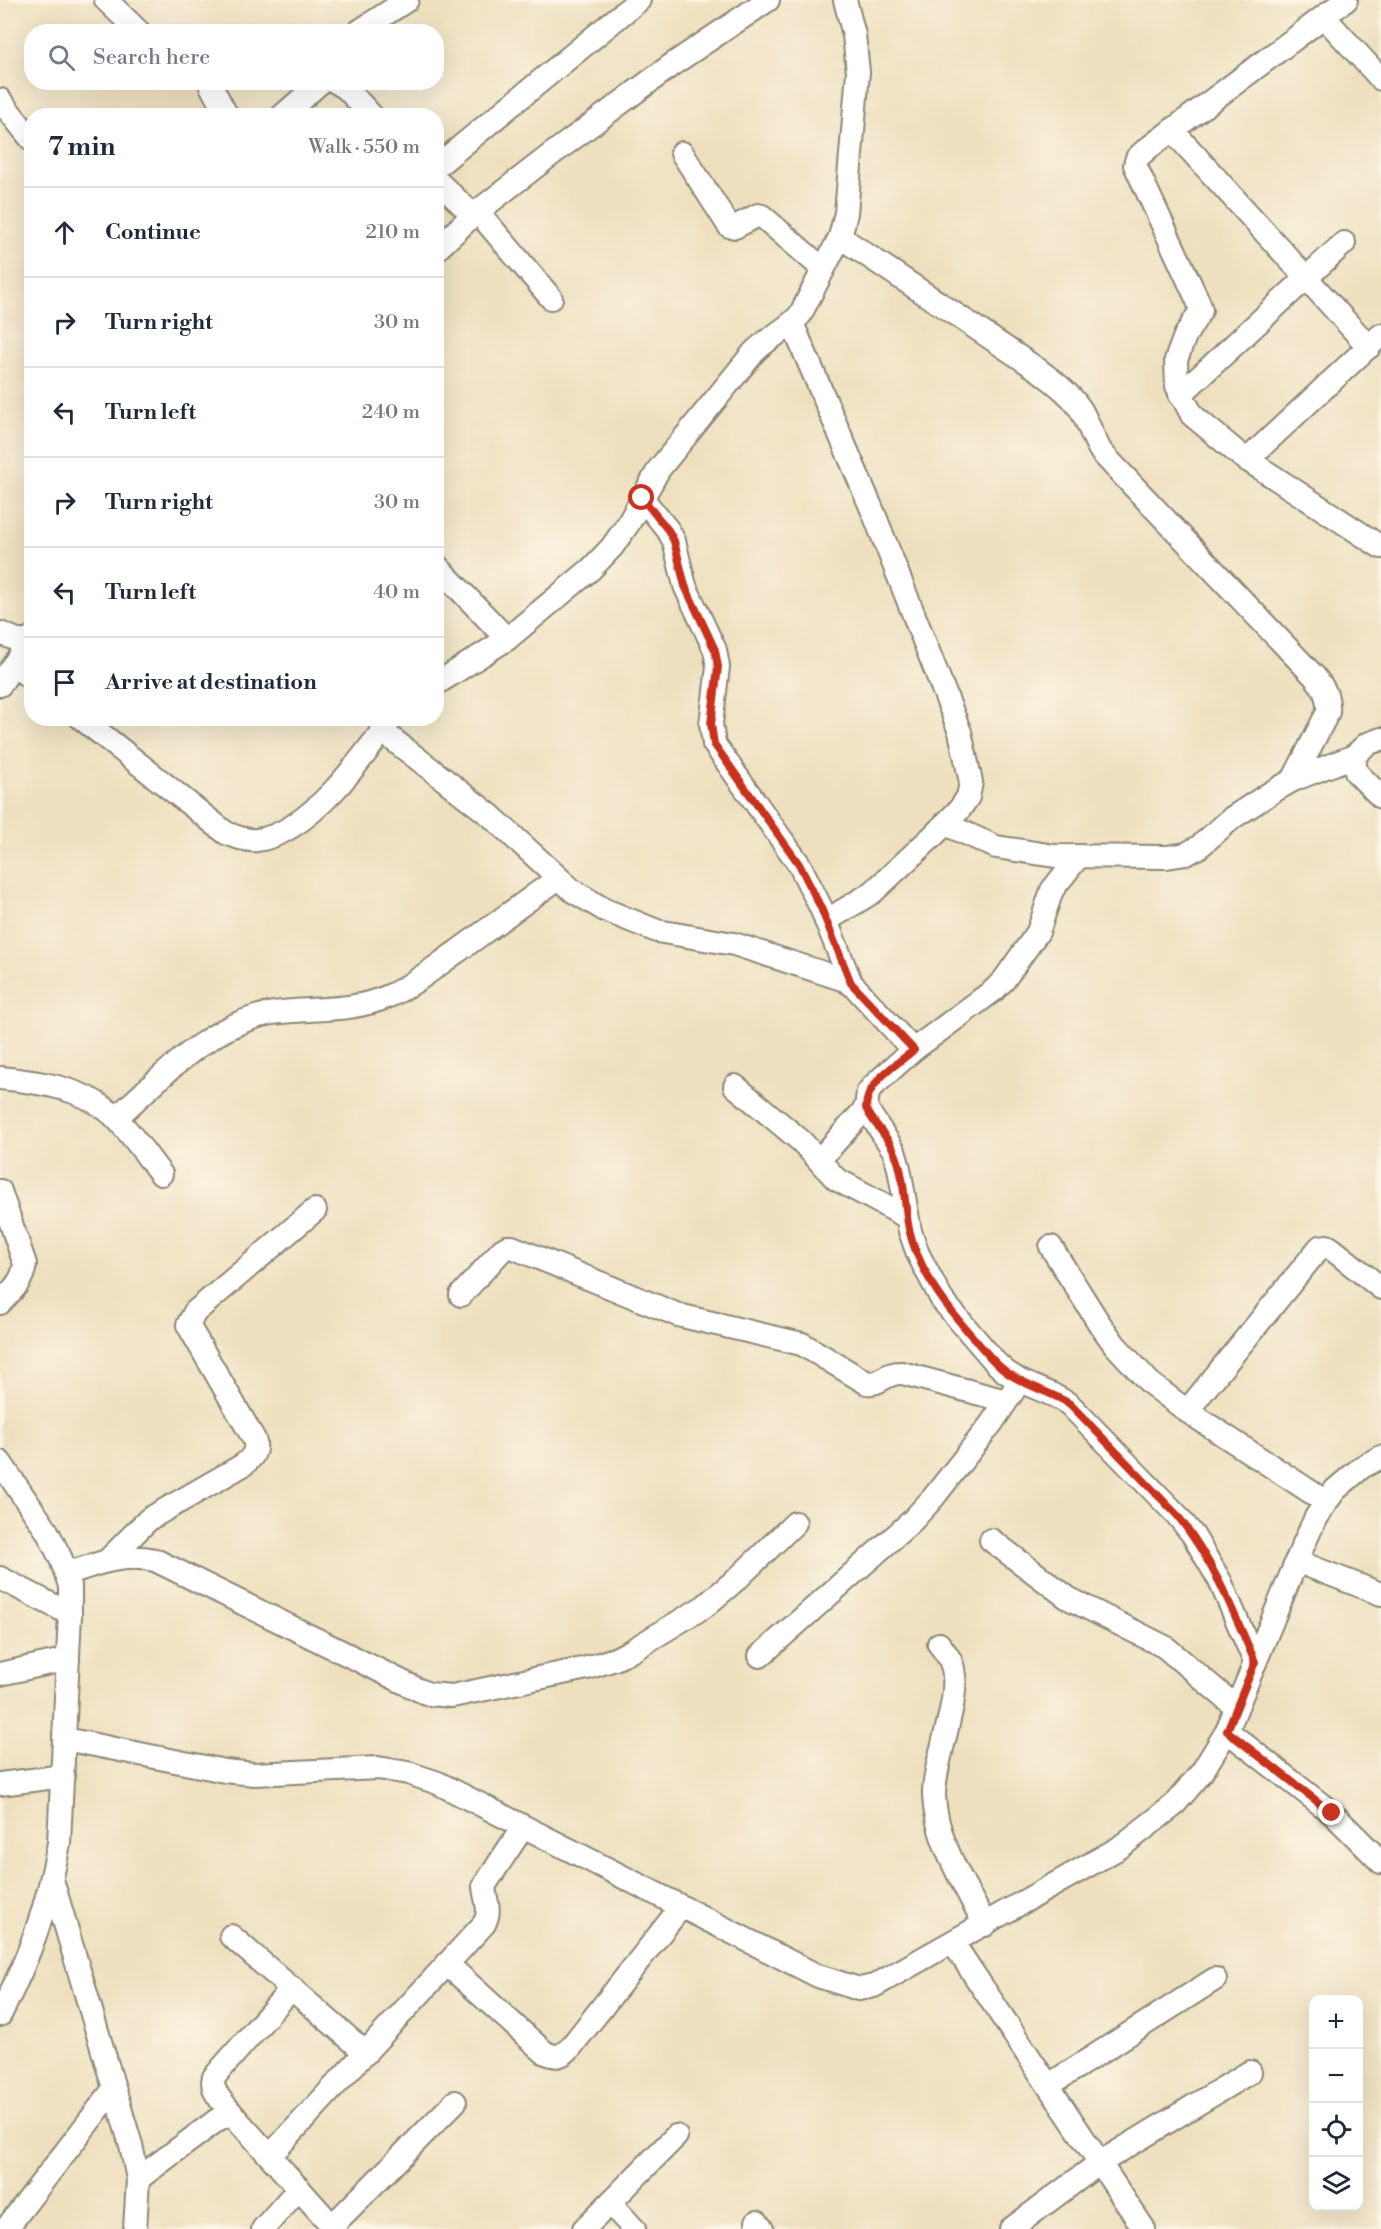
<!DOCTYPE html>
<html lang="en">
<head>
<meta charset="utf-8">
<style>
  body { margin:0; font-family:"Libre Bodoni",serif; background:#f6f6f7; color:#1f2937 }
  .controls { position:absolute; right:18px; bottom:18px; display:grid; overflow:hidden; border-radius:12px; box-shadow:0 6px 24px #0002 }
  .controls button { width:54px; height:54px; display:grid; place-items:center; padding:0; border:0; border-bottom:2px solid #e0e1e3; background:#fff; color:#1f2937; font:30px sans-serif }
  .stop { position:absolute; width:18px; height:18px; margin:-14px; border:4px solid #c8321e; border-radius:50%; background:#fff }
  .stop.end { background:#c8321e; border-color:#fff; box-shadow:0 2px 6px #0008 }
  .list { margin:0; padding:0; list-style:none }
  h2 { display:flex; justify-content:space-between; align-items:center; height:78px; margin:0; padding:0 24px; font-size:26px }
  h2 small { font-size:20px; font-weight:400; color:#747a83 }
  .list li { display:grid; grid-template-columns:39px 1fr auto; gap:18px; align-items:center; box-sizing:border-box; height:90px; padding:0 24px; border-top:2px solid #e0e1e3 }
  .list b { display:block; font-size:22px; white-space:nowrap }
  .list em { font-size:20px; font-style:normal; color:#747a83 }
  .icon { flex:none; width:33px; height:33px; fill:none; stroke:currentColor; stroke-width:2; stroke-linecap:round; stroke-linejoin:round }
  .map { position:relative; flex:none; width:1381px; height:2229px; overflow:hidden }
  .search { position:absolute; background:#fff; box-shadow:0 6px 24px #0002; left:24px; top:24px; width:420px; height:66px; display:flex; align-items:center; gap:15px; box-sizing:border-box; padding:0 21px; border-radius:24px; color:#747a83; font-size:22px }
  .panel { position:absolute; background:#fff; box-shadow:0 6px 24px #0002; left:24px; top:108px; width:420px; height:618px; border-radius:24px }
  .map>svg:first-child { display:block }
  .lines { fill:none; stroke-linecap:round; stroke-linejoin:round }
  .minor-casing { stroke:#8c8675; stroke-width:26 }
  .minor { stroke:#fff; stroke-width:22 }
  .route { stroke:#c8321e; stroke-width:8 }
</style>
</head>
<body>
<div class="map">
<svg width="1381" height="2229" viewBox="0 0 1381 2229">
  <rect width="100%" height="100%" fill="#fcf5e5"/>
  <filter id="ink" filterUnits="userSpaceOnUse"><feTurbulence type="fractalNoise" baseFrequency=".0167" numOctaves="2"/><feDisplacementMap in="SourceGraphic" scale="12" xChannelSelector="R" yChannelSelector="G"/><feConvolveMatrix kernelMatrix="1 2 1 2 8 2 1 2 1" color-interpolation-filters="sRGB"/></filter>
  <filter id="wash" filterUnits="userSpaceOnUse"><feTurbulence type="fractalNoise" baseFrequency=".008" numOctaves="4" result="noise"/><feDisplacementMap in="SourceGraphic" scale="24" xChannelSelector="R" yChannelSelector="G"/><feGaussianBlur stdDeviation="1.35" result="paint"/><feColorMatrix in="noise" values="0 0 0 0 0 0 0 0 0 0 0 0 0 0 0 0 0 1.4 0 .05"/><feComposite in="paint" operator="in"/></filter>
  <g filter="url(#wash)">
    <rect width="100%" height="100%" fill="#eee0bf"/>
  </g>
  <g filter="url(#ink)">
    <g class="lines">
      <g class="minor-casing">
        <g id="minor">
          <path d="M106 0 139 32"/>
          <path d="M1346 0 1147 149 1137 158 1135 165 1198 301 1201 310 1185 336 1176 360 1177 386 1192 415 1240 455 1381 547"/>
          <path d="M1324 17 1381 79"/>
          <path d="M358 32 407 0"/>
          <path d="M209 82 227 116"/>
          <path d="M336 82 346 88 372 116"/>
          <path d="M0 100 32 140"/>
          <path d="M282 116 321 82"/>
          <path d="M1172 130 1369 347"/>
          <path d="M682 153 729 226 735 227 758 215 762 216 823 269"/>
          <path d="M436 167 639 0"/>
          <path d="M436 180 473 215"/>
          <path d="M478 212 551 298"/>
          <path d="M840 237 1040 371C1055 383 1071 394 1081 410 1089 424 1093 439 1102 453L1314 676C1324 688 1329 696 1328 712L1293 780"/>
          <path d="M436 250 473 215 548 157 673 64 768 0"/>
          <path d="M792 323 874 514 960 732 971 782 968 797 959 810 934 835 873 892 826 921"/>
          <path d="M1180 395 1344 243"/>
          <path d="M1247 460 1381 335"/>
          <path d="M642 498 668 530 674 541 685 586 715 650 718 667 711 724 714 744 799 864 821 908 851 983"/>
          <path d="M436 565 507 639"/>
          <path d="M0 633 27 644"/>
          <path d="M13 665 32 679"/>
          <path d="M436 684 507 639 591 569 612 547 628 524 659 469 754 352C768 338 786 330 800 315L840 237 846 213 858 72 854 35 845 0"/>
          <path d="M0 685 32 637"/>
          <path d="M81 718 226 833C236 837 246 841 257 840 308 834 362 759 390 720"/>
          <path d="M382 731 491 816 573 891 605 910 657 931 734 944 845 980 855 987 913 1050"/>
          <path d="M1381 739 1367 744 1354 756 1356 772 1381 797"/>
          <path d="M945 824 996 847 1055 856 1167 857 1186 854 1199 847 1232 818 1272 792 1293 780 1354 756"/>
          <path d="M1079 856 1052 890 1038 932 1004 980 994 990 913 1050 874 1085 868 1092 866 1108 894 1151 899 1168 910 1231 918 1254 942 1300 996 1363 1006 1372 1020 1381 1053 1395 1069 1404 1177 1515 1193 1535 1220 1581 1255 1662"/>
          <path d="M0 1078C40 1082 87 1088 117 1119 133 1136 147 1156 161 1174"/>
          <path d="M735 1086 801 1141 836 1179 907 1217"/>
          <path d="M116 1118C161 1078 210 1023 273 1013 314 1007 350 1013 389 996 414 985 436 966 458 951 491 927 524 903 557 879"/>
          <path d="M820 1159 866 1108"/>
          <path d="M0 1191 25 1264C23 1281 12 1291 0 1303"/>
          <path d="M1051 1247 1099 1323 1115 1345 1150 1383 1187 1411 1326 1502"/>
          <path d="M461 1295 502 1250 507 1247H512L678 1315 802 1344 867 1383C881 1385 885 1372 902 1373L1006 1401"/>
          <path d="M1187 1411 1320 1247 1327 1246 1332 1249 1381 1288"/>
          <path d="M0 1462 47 1531 61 1559 70 1586V1614L59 1843C47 1909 30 1956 0 2015"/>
          <path d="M991 1540 1068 1598 1165 1647 1236 1707"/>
          <path d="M109 1559 149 1519 243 1465C252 1458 258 1451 254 1439L188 1325 195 1312 315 1210"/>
          <path d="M1296 1561 1381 1594"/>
          <path d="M66 1574C96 1564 122 1553 155 1560L419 1690 429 1694 452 1696 587 1668 615 1659 631 1651 705 1606 738 1578 795 1523"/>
          <path d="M0 1578 70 1614"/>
          <path d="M939 1644C943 1649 947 1654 950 1660 966 1692 933 1758 934 1796 936 1842 965 1885 985 1925"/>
          <path d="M760 1656 912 1521 933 1498 991 1424 1014 1390"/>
          <path d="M0 1674 68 1659"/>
          <path d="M1227 1731 1332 1813 1381 1862"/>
          <path d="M65 1739 225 1771 254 1774 378 1768 408 1773 438 1783 818 1976 859 1989 874 1986 1119 1848 1173 1806 1202 1772 1227 1731 1302 1548 1316 1517 1335 1490 1362 1467 1381 1457"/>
          <path d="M0 1784 63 1776"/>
          <path d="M52 1880 131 2145 138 2179 135 2229"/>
          <path d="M231 1936 366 2053"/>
          <path d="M953 1943 1144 2229"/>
          <path d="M447 1964 544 2052C556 2058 561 2057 570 2048L681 1907"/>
          <path d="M1049 2085 1215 1979"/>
          <path d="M234 2116C226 2105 209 2092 214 2077L292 1988"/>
          <path d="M270 2156 484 1924C492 1910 485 1900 484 1886L523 1827"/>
          <path d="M138 2179 217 2120 227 2115 234 2116 335 2229"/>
          <path d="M610 2203 634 2229"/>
          <path d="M757 2222 762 2229"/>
          <path d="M332 2226 455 2102"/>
          <path d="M6 2229 114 2089"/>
          <path d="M263 2229 299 2188"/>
          <path d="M584 2229 676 2136"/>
          <path d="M1011 2229 1101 2162 1250 2072"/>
        </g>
      </g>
      <use href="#minor" class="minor"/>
    </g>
  </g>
  <g class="lines" filter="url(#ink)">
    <path class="route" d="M642 498 668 530 674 541 685 586 715 650 718 667 711 724 714 744 799 864 821 908 851 983 914 1050C896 1065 866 1082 866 1108 873 1124 888 1136 895 1153 905 1177 904 1205 909 1229 919 1273 948 1309 977 1342 986 1352 994 1363 1005 1371 1025 1386 1049 1391 1070 1404L1177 1515C1213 1560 1233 1610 1255 1662L1227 1731 1332 1813"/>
  </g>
</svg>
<div class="controls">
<button>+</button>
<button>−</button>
<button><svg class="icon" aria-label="locate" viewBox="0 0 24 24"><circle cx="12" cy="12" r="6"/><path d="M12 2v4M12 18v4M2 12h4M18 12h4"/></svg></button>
<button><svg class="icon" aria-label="layers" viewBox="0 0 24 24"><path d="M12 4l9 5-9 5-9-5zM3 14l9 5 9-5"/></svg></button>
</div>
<div class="stop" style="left:642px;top:498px"></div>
<div class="stop end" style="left:1332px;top:1813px"></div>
<div class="search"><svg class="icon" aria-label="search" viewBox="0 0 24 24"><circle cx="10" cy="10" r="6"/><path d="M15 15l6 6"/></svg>Search here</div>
<section class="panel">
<h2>7 min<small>Walk · 550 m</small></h2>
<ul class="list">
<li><svg class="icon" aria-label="ahead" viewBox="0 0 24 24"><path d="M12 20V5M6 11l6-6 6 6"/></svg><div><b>Continue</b></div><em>210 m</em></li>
<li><svg class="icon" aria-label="right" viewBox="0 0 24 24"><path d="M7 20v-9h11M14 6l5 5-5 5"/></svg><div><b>Turn right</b></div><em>30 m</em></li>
<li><svg class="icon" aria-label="left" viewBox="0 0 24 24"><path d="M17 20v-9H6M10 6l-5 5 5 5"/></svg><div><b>Turn left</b></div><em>240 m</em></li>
<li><svg class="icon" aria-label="right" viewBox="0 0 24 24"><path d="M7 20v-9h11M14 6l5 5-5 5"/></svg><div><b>Turn right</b></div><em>30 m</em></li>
<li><svg class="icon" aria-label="left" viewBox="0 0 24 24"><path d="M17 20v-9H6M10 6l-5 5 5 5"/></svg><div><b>Turn left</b></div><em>40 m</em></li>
<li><svg class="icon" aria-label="arrive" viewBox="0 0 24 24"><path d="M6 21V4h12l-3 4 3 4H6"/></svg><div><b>Arrive at destination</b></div></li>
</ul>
</section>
</div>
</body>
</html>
